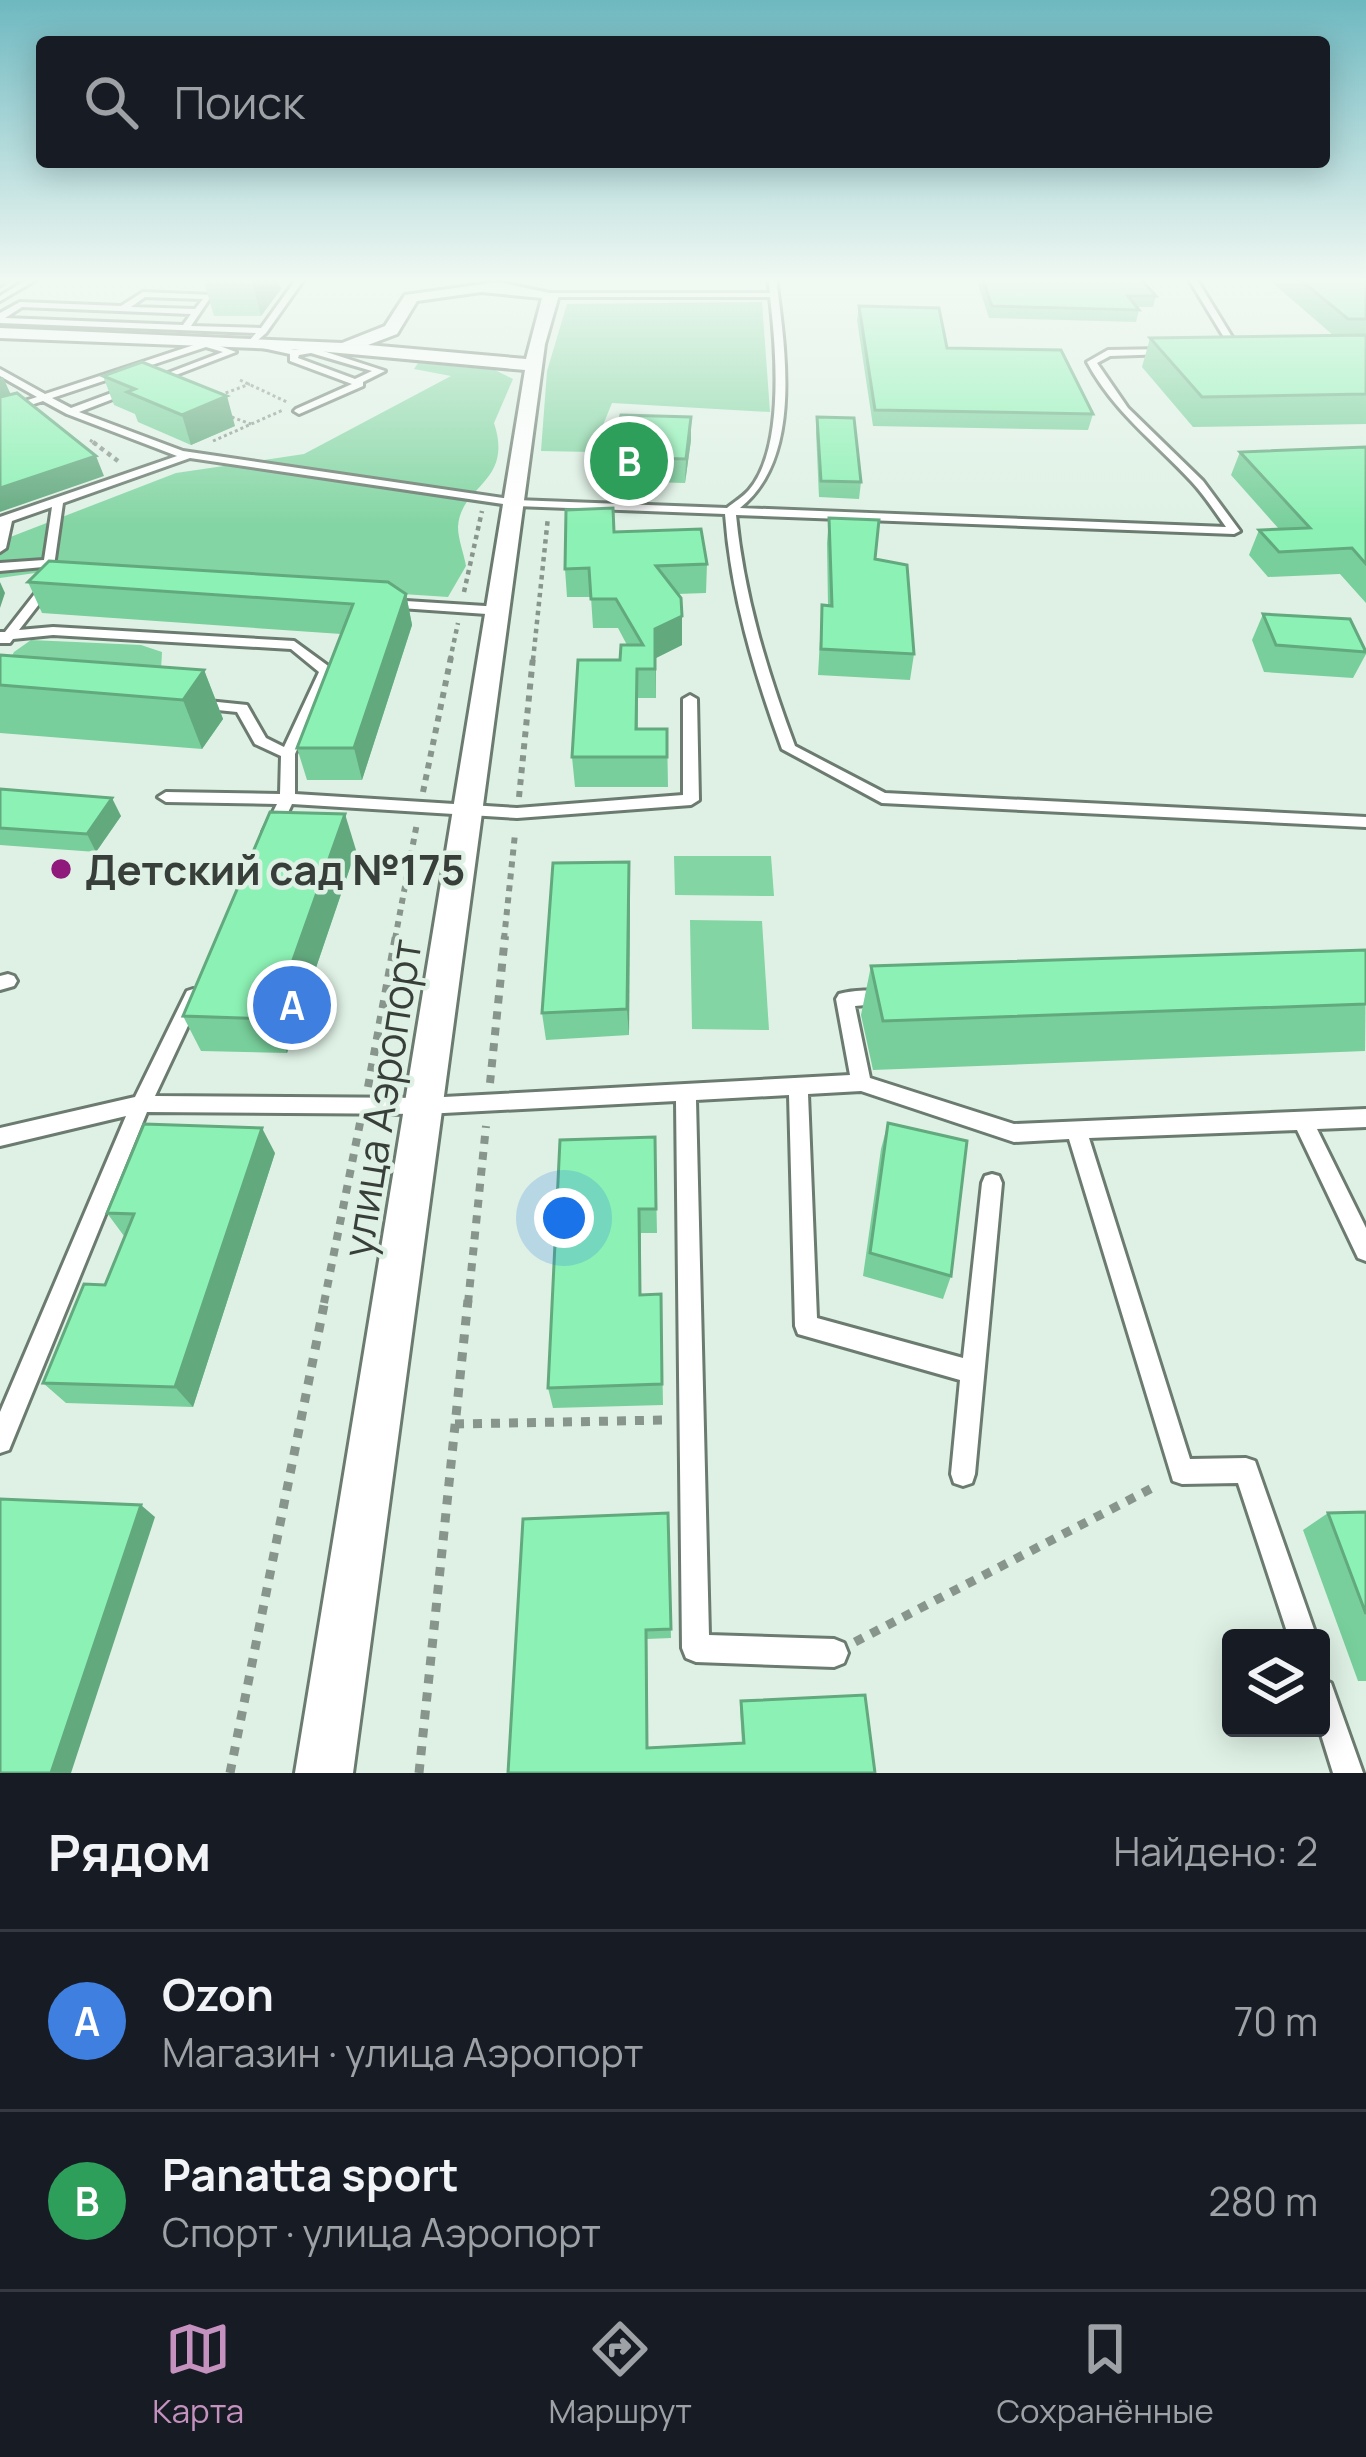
<!DOCTYPE html>
<html lang="ru">
<head>
<meta charset="utf-8">
<style>
  body { margin:0; font-family:Manrope,sans-serif; background:#242831; color:#f1f3f6 }
  .controls { position:absolute; right:36px; bottom:36px; display:grid; overflow:hidden; border-radius:12px; box-shadow:0 6px 30px #0003 }
  .controls button { width:108px; height:108px; display:grid; place-items:center; padding:0; border:0; border-bottom:3px solid #363941; background:#171b24; color:#f1f3f6; font:60px sans-serif }
  .you { position:absolute; left:564px; top:1218px; width:42px; height:42px; margin:-30px; border:9px solid #fff; border-radius:50%; background:#1a73e8; box-shadow:0 0 0 18px #1a73e833 }
  .badge { display:grid; place-items:center; width:78px; height:78px; border-radius:50%; background:#c591bf; color:#fff; font-size:39px; font-weight:700 }
  .pin { position:absolute; translate:-50% -50%; border:6px solid #fff; box-shadow:0 3px 12px #0006 }
  .list { margin:0; padding:0; list-style:none }
  h2 { display:flex; justify-content:space-between; align-items:center; height:156px; margin:0; padding:0 48px; font-size:51px }
  h2 small { font-size:39px; font-weight:400; color:#9ea1a6 }
  .list li { display:grid; grid-template-columns:78px 1fr auto; gap:36px; align-items:center; box-sizing:border-box; height:180px; padding:0 48px; border-top:3px solid #363941 }
  .list b { display:block; font-size:45px; white-space:nowrap }
  .list p { margin:0; font-size:39px; white-space:nowrap; color:#9ea1a6 }
  .list em { font-size:39px; font-style:normal; color:#9ea1a6 }
  .icon { flex:none; width:66px; height:66px; fill:none; stroke:currentColor; stroke-width:2; stroke-linecap:round; stroke-linejoin:round }
  .map { position:relative; flex:none; width:1366px; height:1773px; overflow:hidden }
  .search { position:absolute; background:#171b24; box-shadow:0 6px 30px #0003; left:36px; right:36px; top:36px; height:132px; display:flex; align-items:center; gap:30px; box-sizing:border-box; padding:0 42px; border-radius:12px; color:#9ea1a6; font-size:45px }
  .sheet { height:516px; background:#171b24 }
  nav { display:flex; justify-content:space-around; align-items:center; box-sizing:border-box; height:168px; border-top:3px solid #363941; background:#171b24; font-size:33px; color:#9ea1a6 }
  nav a { display:grid; justify-items:center; gap:6px }
  nav .on { color:#c591bf }
  .map>svg:first-child { display:block }
  .green { fill:#83d5a3 }
  .lines { fill:none; stroke-linecap:round; stroke-linejoin:round }
  .service-casing { stroke:#6b7b70; stroke-width:6 }
  .minor-casing { stroke:#6b7b70; stroke-width:6 }
  .path-far4 { stroke:#88958c; stroke-width:3; stroke-dasharray:3 3; stroke-linecap:butt }
  .path-far3 { stroke:#88958c; stroke-width:4.5; stroke-dasharray:4.5 4.5; stroke-linecap:butt }
  .path-far2 { stroke:#88958c; stroke-width:6; stroke-dasharray:6 6; stroke-linecap:butt }
  .path-far1 { stroke:#88958c; stroke-width:8; stroke-dasharray:8 8; stroke-linecap:butt }
  .path { stroke:#88958c; stroke-width:9; stroke-dasharray:9 9; stroke-linecap:butt }
  .service { fill:#fff; fill-rule:evenodd }
  .minor { fill:#fff; fill-rule:evenodd }
  .wall { fill:#78cf9b }
  .shaded-wall { fill:#62a97e }
  .building { fill:#8cf1b4; stroke:#62a97e; stroke-width:3 }
  .poi-dot { fill:#8f1a7b; stroke:#dff1e5; stroke-width:4.5 }
  .labels { text-anchor:middle; dominant-baseline:central; stroke-width:9; stroke-linejoin:round; paint-order:stroke }
  .poi-label { font-size:42px; font-weight:bold; fill:#383f3a; stroke:#dff1e5; text-anchor:start }
  .street-label { font-size:42px; fill:#383f3a; stroke:#dff1e5 }
</style>
</head>
<body>
<div class="map">
<svg width="1366" height="1773" viewBox="0 0 1366 1773">
  <rect width="100%" height="100%" fill="#dff1e5"/>
  <g class="green">
    <path d="M762 302 770 412 612 403 592 452 541 451 547 371 567 304Z"/>
    <path d="M418 363 495 370 513 379 494 423C514 483 460 485 458 527 458 539 464 554 466 566L448 597 49 571 0 578V541L176 473 304 454 451 376 414 369Z"/>
    <path d="M31 640 141 645 162 652 161 670 2 674 14 652Z"/>
    <path d="M674 856H771L774 896 675 895Z"/>
    <path d="M690 920 762 921 769 1030 692 1029Z"/>
  </g>
  <g class="lines">
    <g class="service-casing">
      <g id="service">
        <path d="M29 278 36 280 0 301V296Z"/>
        <path d="M297 278H305L266 333 251 346 247 343 256 333 0 323V313L20 302 121 306 143 292 212 295 191 326 261 328ZM145 297 203 299 195 309 131 307ZM22 307 191 314 183 325 5 318Z"/>
        <path d="M768 278H776C785 349 803 458 740 508L1226 527C1215 512 1205 496 1192 482 1155 442 1113 411 1087 362L1108 350 1164 349 1167 350V354L1110 356 1097 363 1128 408 1203 481 1240 531 1234 534 736 515C744 596 767 671 795 746L885 793 1366 817V827L882 803 782 749C754 672 731 596 725 514L516 506 190 458 63 503 54 566 0 571V563L44 560 52 507 12 521 6 548 0 552V517L177 456 67 414 43 401 0 415V409L37 397 0 376V369L45 394 206 341 236 352 155 383 147 381 223 352 206 347 52 398 71 408 125 388H131V392L79 412 183 451 516 500 727 508C734 502 743 497 749 490 785 448 776 348 770 297H551L547 295 551 293H770Z"/>
        <path d="M1188 278H1196L1240 350 1239 352 1229 353 1231 349Z"/>
        <path d="M261 342 295 350 311 347 385 371 363 382V386L299 414 294 411 296 409 352 384 290 361V354L258 347V343ZM311 353 372 371 355 379 298 358 299 355Z"/>
        <path d="M48 581 54 585 19 630 53 627 294 641 331 668 333 671 295 754V794L517 808 683 795V699L690 695 697 699 699 800 691 805 517 818 292 804 277 836H265L263 832 277 804 166 802 158 797 166 792 280 794 281 756 255 744 237 712 198 708 191 704 198 700 247 705 266 738 284 747 319 672 291 649 53 635 13 639 10 643H0V632H5L44 582Z"/>
        <path d="M390 600 501 607 507 611 501 615 386 607V601Z"/>
        <path d="M8 974 14 976 17 981 14 986 0 990V976Z"/>
        <path d="M193 989 199 991 202 996 155 1096 425 1098 850 1075 836 999 839 994C853 990 875 989 889 993L892 998 889 1003 855 1006 870 1078 1014 1124 1366 1109V1127L1317 1129 1366 1228V1261L1358 1258 1297 1130 1089 1138 1190 1459 1246 1458 1255 1461 1317 1638H1289L1238 1483 1182 1484 1173 1481 1069 1139 1014 1142 861 1091 808 1094 817 1318 963 1358 982 1183 985 1176 992 1174 999 1176 1002 1183 975 1474 972 1483 963 1486 954 1483 951 1474 960 1380 798 1334 795 1326 789 1095 696 1100 709 1635 834 1639 844 1643 848 1653 844 1663 834 1667 696 1662 686 1658 682 1648 676 1101 425 1114 147 1112 9 1450 0 1453V1412L126 1116 0 1146V1128L135 1097 187 991Z"/>
        <path d="M1321 1679 1331 1683 1363 1773H1333L1319 1728H1321Z"/>
      </g>
    </g>
    <g class="minor-casing">
      <path id="minor" d="M498 282 559 295 545 344 353 1773H295L525 370 307 350 0 338V328L342 343 385 326 405 295ZM481 292 542 298 526 359 368 345 397 334 417 301Z"/>
    </g>
    <g class="path-far4">
      <path d="M240 380 287 402"/>
      <path d="M220 395 250 384"/>
      <path d="M226 415 251 424"/>
      <path d="M90 440 97 445"/>
      <path d="M213 441 283 410"/>
    </g>
    <g class="path-far3">
      <path d="M93 442 118 461"/>
      <path d="M464 592 482 511"/>
      <path d="M450 660 458 623"/>
      <path d="M533 660 548 517"/>
    </g>
    <g class="path-far2">
      <path d="M423 792 451 657"/>
      <path d="M519 797 533 657"/>
      <path d="M395 939 417 823"/>
      <path d="M504 939 515 834"/>
    </g>
    <g class="path-far1">
      <path d="M490 1083 505 936"/>
      <path d="M368 1087 396 936"/>
      <path d="M324 1303 360 1123"/>
      <path d="M468 1303 486 1126"/>
    </g>
    <g class="path">
      <path d="M455 1424 668 1420"/>
      <path d="M855 1642 1158 1485"/>
      <path d="M230 1773 325 1300"/>
      <path d="M419 1773 468 1300"/>
    </g>
    <use href="#service" class="service"/>
    <use href="#minor" class="minor"/>
  </g>
  <g class="wall">
    <path d="M203 278H278L281 289 261 316H214Z"/>
    <path d="M976 278H1140L1156 296 1153 307H1137L1139 310 1136 322 989 318Z"/>
    <path d="M1267 278H1366V424L1193 427 1142 367 1150 338 1334 336Z"/>
    <path d="M859 306 1093 414 1088 430 873 426 857 320Z"/>
    <path d="M103 376 235 426 191 445 138 422 135 414 114 405Z"/>
    <path d="M691 417V440L685 483 612 481 611 457Z"/>
    <path d="M817 417 861 482 859 499 819 497 816 432Z"/>
    <path d="M1366 447V603L1340 574 1268 577 1249 555 1259 530 1279 529 1231 475 1240 452Z"/>
    <path d="M829 518 875 559 914 654 910 680 818 675 822 605 828 606 827 543Z"/>
    <path d="M614 532 707 564 706 593 677 594 682 616V645L656 658V698H638V729H667L668 787H575L572 757 627 645 618 628H593L591 597H567L565 569Z"/>
    <path d="M28 582 406 594 412 625 362 780H307L297 748 341 634 42 613Z"/>
    <path d="M1263 614 1366 650V654L1353 678 1264 672 1252 640Z"/>
    <path d="M0 655 204 670 223 719 202 749 0 733Z"/>
    <path d="M0 789 121 816 96 852 0 845Z"/>
    <path d="M356 850 287 1053 201 1051 183 1016Z"/>
    <path d="M630 889 629 1035 546 1040 542 1013Z"/>
    <path d="M1366 950 1365 1051 873 1070 861 1015 871 966Z"/>
    <path d="M888 1123 951 1276 943 1299 863 1276 881 1149Z"/>
    <path d="M655 1137 657 1233H641V1295L661 1294 663 1405 553 1408 548 1388Z"/>
    <path d="M275 1153 193 1407 66 1403 43 1383 105 1285 124 1236 107 1213Z"/>
    <path d="M1366 1512V1681H1358L1303 1530 1328 1513Z"/>
    <path d="M668 1513 671 1638 647 1639 648 1747 742 1744 740 1708 741 1701 875 1773H508Z"/>
  </g>
  <g class="shaded-wall">
    <path d="M0 278H19L0 289Z"/>
    <path d="M251 278H278L281 289 261 316Z"/>
    <path d="M3 377 11 395 0 405V378Z"/>
    <path d="M227 396 235 426 191 445 182 415Z"/>
    <path d="M691 417V440L685 483 686 459Z"/>
    <path d="M96 456 104 476 0 512V488Z"/>
    <path d="M0 582 5 593 0 608Z"/>
    <path d="M406 594 412 625 362 780 354 748Z"/>
    <path d="M682 616V645L656 658V698L655 629Z"/>
    <path d="M204 670 223 719 202 749 183 700Z"/>
    <path d="M112 798 121 816 96 852 87 834Z"/>
    <path d="M345 814 356 850 287 1053 272 1019Z"/>
    <path d="M629 862 630 889 629 1035 627 1009Z"/>
    <path d="M262 1128 275 1153 193 1407 175 1387Z"/>
    <path d="M141 1505 155 1517 71 1773H51Z"/>
  </g>
  <g class="building">
    <path d="M982 278H1140L1156 296H1128L1139 310 992 306Z"/>
    <path d="M1298 278H1366V319H1348Z"/>
    <path d="M859 306 939 308 947 348 1061 350 1093 414 875 410Z"/>
    <path d="M1366 335V394L1202 397 1150 338Z"/>
    <path d="M142 362 227 396 182 415 127 392 135 389 103 376Z"/>
    <path d="M17 393 96 456 0 488V397Z"/>
    <path d="M621 415 691 417 686 459 611 457Z"/>
    <path d="M817 417 854 418 861 482 821 481Z"/>
    <path d="M1366 447V564L1352 548 1279 552 1259 530 1310 528 1240 452Z"/>
    <path d="M613 508 614 532 701 529 707 564 656 566 681 598 682 616 655 629V669H637L636 729H667V757H572L578 660H620L621 645H643L616 599H591L589 568 565 569 566 510Z"/>
    <path d="M829 518 879 520 875 559 907 565 914 654 821 649 822 605 832 606Z"/>
    <path d="M49 561 388 582 406 594 354 748H297L353 604 28 582Z"/>
    <path d="M1263 614 1350 619 1366 652 1276 645Z"/>
    <path d="M0 655 204 670 183 700 0 685Z"/>
    <path d="M0 789 112 798 87 834 0 828Z"/>
    <path d="M270 812 345 814 272 1019 183 1016Z"/>
    <path d="M629 862 627 1009 542 1013 553 863Z"/>
    <path d="M1366 950V1004L883 1021 871 966Z"/>
    <path d="M888 1123 967 1141 951 1276 870 1253Z"/>
    <path d="M144 1124 262 1128 175 1387 43 1383 84 1284 105 1285 134 1214 107 1213Z"/>
    <path d="M655 1137 656 1209H639L640 1295 661 1294 662 1384 548 1388 560 1140Z"/>
    <path d="M0 1499 141 1505 51 1773H0Z"/>
    <path d="M1366 1512V1614L1328 1513Z"/>
    <path d="M668 1513 671 1629 646 1630 647 1748 744 1743 741 1701 865 1695 875 1773H508L523 1519Z"/>
  </g>
  <linearGradient id="sky" x2="0" y2="1"><stop stop-color="#6eb8c0"/><stop offset="0.53" stop-color="#f1f9f3"/><stop offset="1" stop-color="#f1f9f3" stop-opacity="0"/></linearGradient>
  <rect width="1366" height="527" fill="url(#sky)"/>
  <circle class="poi-dot" cx="61" cy="869" r="12"/>
  <g class="labels">
    <g class="poi-label">
      <text x="85" y="869">Детский сад №175</text>
    </g>
    <g class="street-label">
      <text transform="translate(381 1098) rotate(-81)">улица Аэропорт</text>
    </g>
  </g>
</svg>
<div class="controls">
<button><svg class="icon" aria-label="layers" viewBox="0 0 24 24"><path d="M12 4l9 5-9 5-9-5zM3 14l9 5 9-5"/></svg></button>
</div>
<div class="you"></div>
<div class="pin badge" style="left:292px;top:1005px;background:#3f7fe0">A</div>
<div class="pin badge" style="left:629px;top:461px;background:#2e9e5b">B</div>
<div class="search"><svg class="icon" aria-label="search" viewBox="0 0 24 24"><circle cx="10" cy="10" r="6"/><path d="M15 15l6 6"/></svg>Поиск</div>
</div>
<section class="sheet">
<h2>Рядом<small>Найдено: 2</small></h2>
<ul class="list">
<li><span class="badge" style="background:#3f7fe0">A</span><div><b>Ozon</b><p>Магазин · улица Аэропорт</p></div><em>70 m</em></li>
<li><span class="badge" style="background:#2e9e5b">B</span><div><b>Panatta sport</b><p>Спорт · улица Аэропорт</p></div><em>280 m</em></li>
</ul>
</section>
<nav>
<a class="on"><svg class="icon" aria-label="map" viewBox="0 0 24 24"><path d="M3 6l6-2 6 2 6-2v14l-6 2-6-2-6 2zM9 4v14M15 6v14"/></svg>Карта</a>
<a><svg class="icon" aria-label="directions" viewBox="0 0 24 24"><path d="M12 3l9 9-9 9-9-9zM9 14v-3h6M13 9l2 2-2 2"/></svg>Маршрут</a>
<a><svg class="icon" aria-label="saved" viewBox="0 0 24 24"><path d="M7 4h10v16l-5-4-5 4z"/></svg>Сохранённые</a>
</nav>
</body>
</html>
